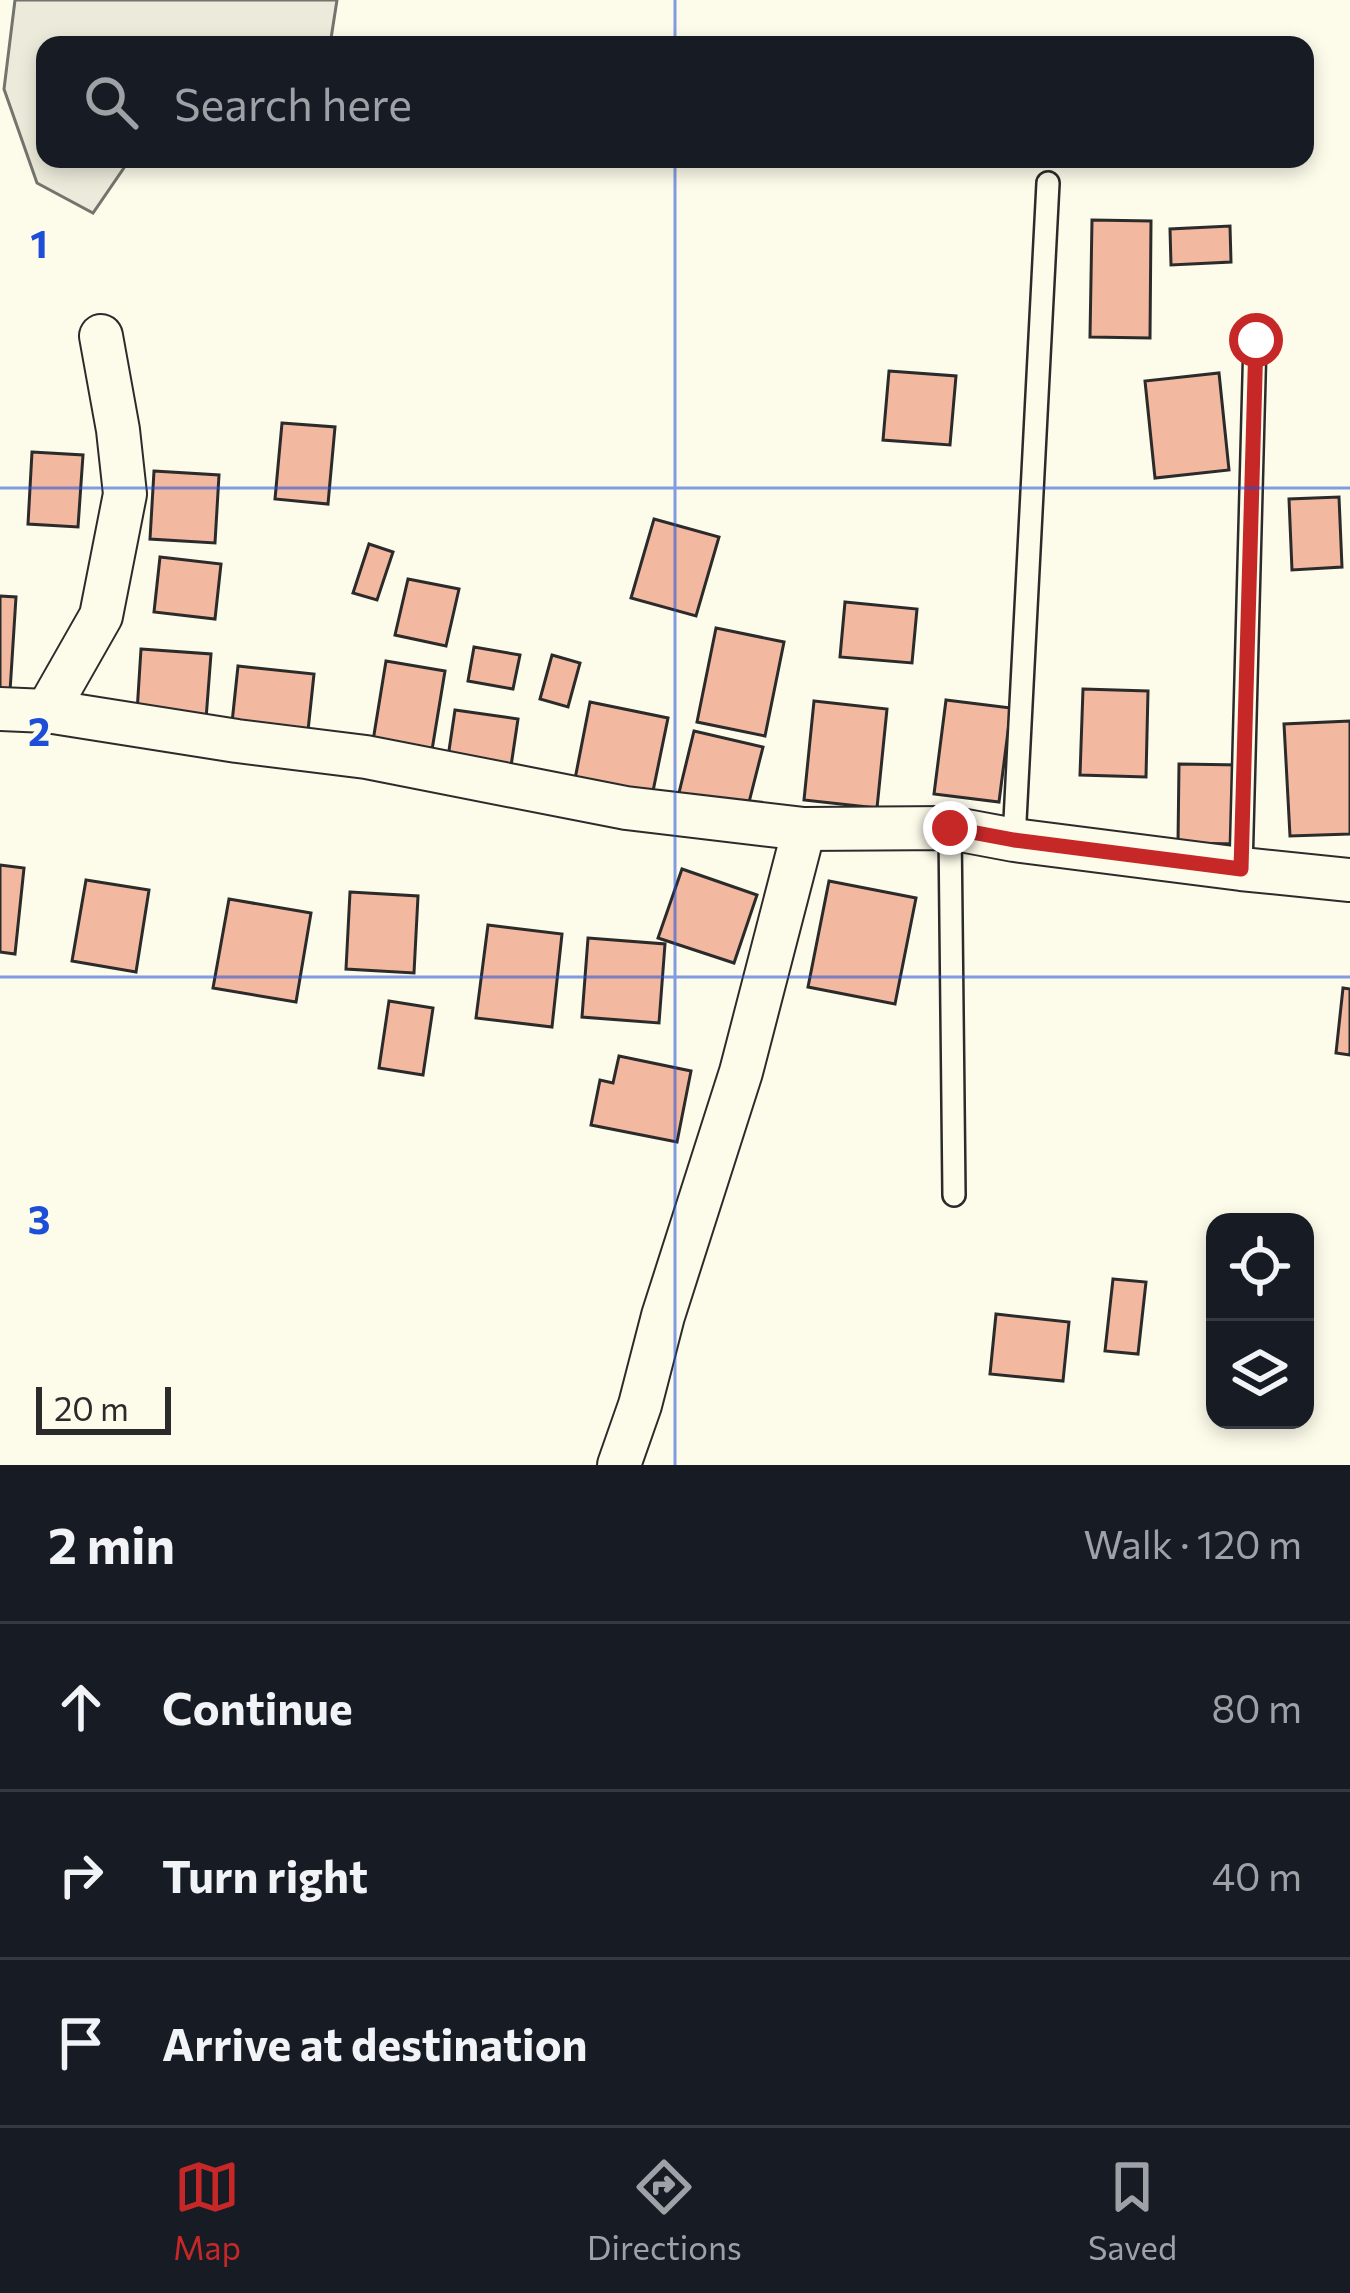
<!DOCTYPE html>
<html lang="en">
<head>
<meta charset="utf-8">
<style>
  body { margin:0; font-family:Commissioner,sans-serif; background:#20242c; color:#f1f3f6 }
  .controls { position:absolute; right:36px; bottom:36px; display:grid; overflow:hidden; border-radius:24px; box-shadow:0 6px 18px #0003 }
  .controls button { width:108px; height:108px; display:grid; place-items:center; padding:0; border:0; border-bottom:3px solid #363941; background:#171b24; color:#f1f3f6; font:60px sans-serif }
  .scale { position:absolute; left:36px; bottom:30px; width:135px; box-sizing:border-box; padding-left:12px; border:6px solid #2b2b2b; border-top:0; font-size:33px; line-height:42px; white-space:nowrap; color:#2b2b2b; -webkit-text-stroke:9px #fdfbea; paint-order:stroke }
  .stop { position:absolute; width:36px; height:36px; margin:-27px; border:9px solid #c62828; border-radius:50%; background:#fff }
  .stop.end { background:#c62828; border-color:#fff; box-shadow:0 3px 12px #0008 }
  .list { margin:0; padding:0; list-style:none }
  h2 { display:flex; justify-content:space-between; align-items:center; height:156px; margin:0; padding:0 48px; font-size:51px }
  h2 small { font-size:39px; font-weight:400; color:#9ea1a6 }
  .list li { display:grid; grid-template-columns:78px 1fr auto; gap:36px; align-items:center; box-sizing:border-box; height:168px; padding:0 48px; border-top:3px solid #363941 }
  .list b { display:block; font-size:45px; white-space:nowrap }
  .list em { font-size:39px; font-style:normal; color:#9ea1a6 }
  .icon { flex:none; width:66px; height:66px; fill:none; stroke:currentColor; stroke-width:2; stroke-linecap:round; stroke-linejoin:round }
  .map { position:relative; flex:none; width:1350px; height:1465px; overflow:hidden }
  .search { position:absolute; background:#171b24; box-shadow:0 6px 18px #0003; left:36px; right:36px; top:36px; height:132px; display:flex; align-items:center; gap:30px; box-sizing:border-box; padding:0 42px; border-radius:24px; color:#9ea1a6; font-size:45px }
  .sheet { height:660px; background:#171b24 }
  nav { display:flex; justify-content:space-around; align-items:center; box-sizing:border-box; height:168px; border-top:3px solid #363941; background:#171b24; font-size:33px; color:#9ea1a6 }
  nav a { display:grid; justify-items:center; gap:6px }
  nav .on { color:#c62828 }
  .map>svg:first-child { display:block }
  .green { fill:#ecebdb; stroke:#74746e; stroke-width:3 }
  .building { fill:#f2b8a0; stroke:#2b2b2b; stroke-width:3 }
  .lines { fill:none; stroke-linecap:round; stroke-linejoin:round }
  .lane-casing { stroke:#2b2b2b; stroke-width:26 }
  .street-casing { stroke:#2b2b2b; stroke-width:46 }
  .lane { stroke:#fdfbea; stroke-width:21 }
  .street { stroke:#fdfbea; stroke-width:42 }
  .route { stroke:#c62828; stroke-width:15 }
  .grid { fill:none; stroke:#1d4ed8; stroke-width:3; stroke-opacity:0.55 }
  .grid-label { font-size:39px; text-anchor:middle; font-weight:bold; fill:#1d4ed8; stroke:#fdfbea; stroke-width:9; stroke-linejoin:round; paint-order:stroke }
</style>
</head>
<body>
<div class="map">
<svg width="1350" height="1465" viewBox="0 0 1350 1465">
  <rect width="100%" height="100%" fill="#fdfbea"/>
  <path class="green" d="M15 0H337L330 45H45V159H130L93 213 37 183 4 89Z"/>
  <g class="building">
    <path d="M1092 220 1151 221 1150 338 1090 337Z"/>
    <path d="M1230 226 1231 262 1171 265 1170 229Z"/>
    <path d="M889 371 956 376 950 445 883 440Z"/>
    <path d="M1219 373 1229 470 1155 478 1145 381Z"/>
    <path d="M282 423 335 427 328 504 275 499Z"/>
    <path d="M32 452 83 455 78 527 28 524Z"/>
    <path d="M154 471 219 475 215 543 150 539Z"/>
    <path d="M1339 497 1342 567 1292 570 1289 499Z"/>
    <path d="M654 519 719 537 696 616 631 598Z"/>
    <path d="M369 544 393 552 377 600 353 593Z"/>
    <path d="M160 557 221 564 215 619 154 612Z"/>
    <path d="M408 579 459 589 446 646 395 635Z"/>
    <path d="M0 596 16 597 9 707 0 706Z"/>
    <path d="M845 602 917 609 912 663 840 657Z"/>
    <path d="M716 628 784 642 765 736 697 722Z"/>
    <path d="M474 647 520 655 513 689 468 681Z"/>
    <path d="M141 649 211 654 205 732 136 728Z"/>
    <path d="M552 655 580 663 568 707 540 699Z"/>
    <path d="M386 661 445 671 431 756 372 747Z"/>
    <path d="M238 666 314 674 305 759 229 751Z"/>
    <path d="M1083 689 1148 691 1146 777 1080 775Z"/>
    <path d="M946 700 1011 708 999 802 934 794Z"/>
    <path d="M814 701 887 709 877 808 804 800Z"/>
    <path d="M590 702 668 718 652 796 575 779Z"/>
    <path d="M455 710 518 719 506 800 443 791Z"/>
    <path d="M1350 721V834L1290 836 1284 724Z"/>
    <path d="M694 731 763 747 746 814 678 797Z"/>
    <path d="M1179 764 1241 765 1239 844 1178 843Z"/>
    <path d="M0 865 24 868 15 954 0 952Z"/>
    <path d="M682 869 757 895 734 963 658 938Z"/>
    <path d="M86 880 149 890 136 972 72 961Z"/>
    <path d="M829 881 916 898 895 1004 808 987Z"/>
    <path d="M350 892 418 896 414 973 346 969Z"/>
    <path d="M229 899 311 913 296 1002 213 988Z"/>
    <path d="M488 925 562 934 552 1027 476 1018Z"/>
    <path d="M588 938 665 944 659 1023 582 1017Z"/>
    <path d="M1343 988 1350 989V1055L1336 1053Z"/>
    <path d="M389 1001 433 1008 423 1075 379 1068Z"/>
    <path d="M619 1056 691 1071 677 1142 591 1125 600 1080 613 1083Z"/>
    <path d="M1113 1279 1146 1282 1138 1354 1105 1351Z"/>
    <path d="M996 1314 1069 1322 1063 1381 990 1374Z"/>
  </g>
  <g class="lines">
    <g class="lane-casing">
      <g id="lane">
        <path d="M950 828 954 1195"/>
        <path d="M1014 840 1048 183"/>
        <path d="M1241 869 1255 340"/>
      </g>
    </g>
    <g class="street-casing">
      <g id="street">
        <path d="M0 709 47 711 237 741 366 757 626 808 804 829 950 828 1014 840 1241 869 1350 880"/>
        <path d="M47 711 101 616 125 494 118 430 101 336"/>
        <path d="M619 1465 640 1405 663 1316 741 1072 804 829"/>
      </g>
    </g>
    <use href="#lane" class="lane"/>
    <use href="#street" class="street"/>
  </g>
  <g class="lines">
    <path class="route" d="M950 828 1014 840 1241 869 1256 340"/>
  </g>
  <path class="grid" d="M675 0V45M675 159V1465M0 488H1350M0 977H1350"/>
  <g class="grid-label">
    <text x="39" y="258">1</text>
    <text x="39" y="746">2</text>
    <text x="39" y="1234">3</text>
  </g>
</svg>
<div class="controls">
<button><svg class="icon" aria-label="locate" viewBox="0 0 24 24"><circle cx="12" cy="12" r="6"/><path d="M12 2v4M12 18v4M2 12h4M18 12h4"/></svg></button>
<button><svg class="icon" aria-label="layers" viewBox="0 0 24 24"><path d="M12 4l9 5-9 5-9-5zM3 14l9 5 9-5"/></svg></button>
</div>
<div class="scale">20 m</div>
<div class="stop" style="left:1256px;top:340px"></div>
<div class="stop end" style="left:950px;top:828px"></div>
<div class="search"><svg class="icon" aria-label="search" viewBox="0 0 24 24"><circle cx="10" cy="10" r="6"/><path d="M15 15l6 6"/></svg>Search here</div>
</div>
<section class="sheet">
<h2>2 min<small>Walk · 120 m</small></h2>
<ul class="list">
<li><svg class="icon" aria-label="ahead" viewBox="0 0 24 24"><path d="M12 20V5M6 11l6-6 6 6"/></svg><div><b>Continue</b></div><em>80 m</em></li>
<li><svg class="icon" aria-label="right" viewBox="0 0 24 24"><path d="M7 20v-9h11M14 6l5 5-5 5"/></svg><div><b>Turn right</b></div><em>40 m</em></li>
<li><svg class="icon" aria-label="arrive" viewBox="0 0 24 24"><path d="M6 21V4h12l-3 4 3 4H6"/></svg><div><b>Arrive at destination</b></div></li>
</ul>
</section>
<nav>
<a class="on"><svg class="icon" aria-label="map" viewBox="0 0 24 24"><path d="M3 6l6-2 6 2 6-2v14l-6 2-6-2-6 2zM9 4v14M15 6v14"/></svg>Map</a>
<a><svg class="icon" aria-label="directions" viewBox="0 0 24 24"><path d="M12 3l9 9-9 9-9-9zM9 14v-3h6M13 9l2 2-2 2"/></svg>Directions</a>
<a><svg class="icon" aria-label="saved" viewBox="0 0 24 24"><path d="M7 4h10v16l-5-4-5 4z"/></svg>Saved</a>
</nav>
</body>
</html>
